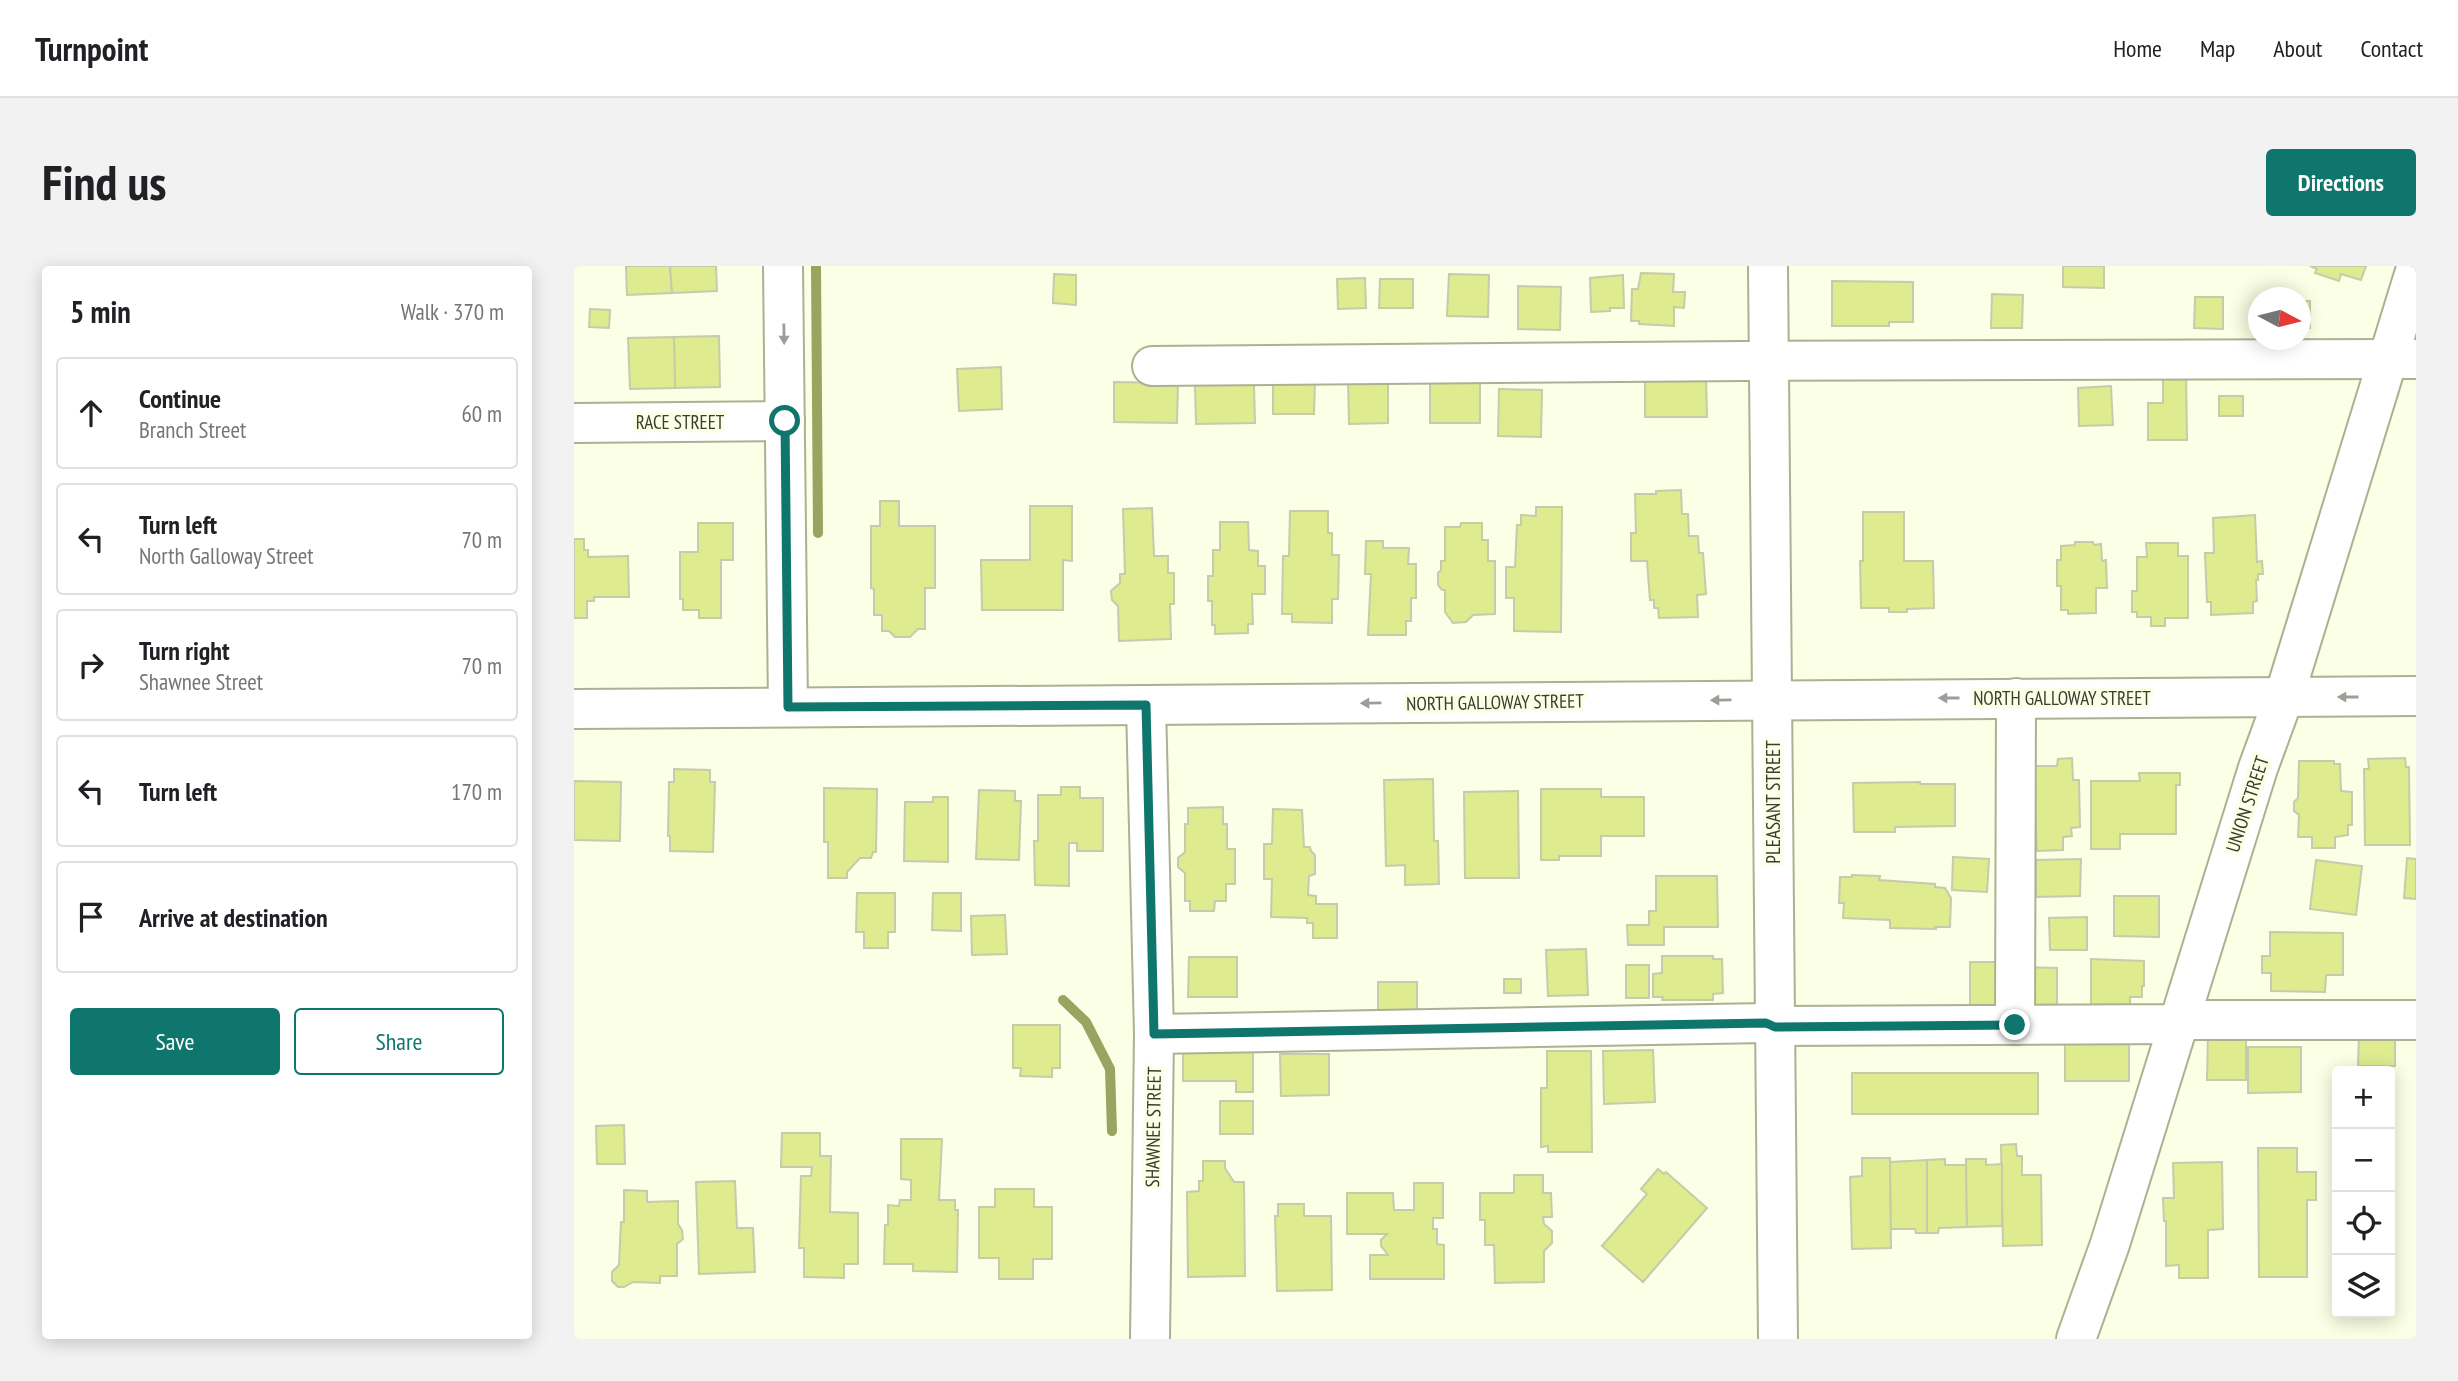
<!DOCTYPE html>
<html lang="en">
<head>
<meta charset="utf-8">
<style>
  body { margin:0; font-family:"PT Sans Narrow",sans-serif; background:#f2f2f2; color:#202124 }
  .controls { position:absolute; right:21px; bottom:21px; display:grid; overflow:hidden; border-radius:7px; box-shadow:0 4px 18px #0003 }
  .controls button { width:63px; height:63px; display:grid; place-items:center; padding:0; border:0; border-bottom:2px solid #e0e0e0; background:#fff; color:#202124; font:35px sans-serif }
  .compass { position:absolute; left:1674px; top:21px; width:63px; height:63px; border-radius:50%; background:#fff; box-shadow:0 4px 18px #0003; rotate:97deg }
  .stop { position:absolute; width:21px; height:21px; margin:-16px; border:5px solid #0f766e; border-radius:50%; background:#fff }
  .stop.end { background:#0f766e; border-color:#fff; box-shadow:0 2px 7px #0008 }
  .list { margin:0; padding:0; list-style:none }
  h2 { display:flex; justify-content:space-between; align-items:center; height:91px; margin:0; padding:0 28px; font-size:30px }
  h2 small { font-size:23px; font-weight:400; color:#757577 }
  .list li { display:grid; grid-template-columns:46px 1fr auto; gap:21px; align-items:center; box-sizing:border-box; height:112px; margin:0 14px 14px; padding:0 14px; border:2px solid #e0e0e0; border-radius:7px }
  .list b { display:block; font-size:26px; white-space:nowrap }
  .list p { margin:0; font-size:23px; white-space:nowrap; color:#757577 }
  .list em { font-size:23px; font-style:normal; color:#757577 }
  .actions { display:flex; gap:14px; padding:21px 28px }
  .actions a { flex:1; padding:16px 0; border:2px solid #0f766e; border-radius:7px; text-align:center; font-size:24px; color:#0f766e }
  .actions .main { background:#0f766e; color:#fff }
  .icon { flex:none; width:38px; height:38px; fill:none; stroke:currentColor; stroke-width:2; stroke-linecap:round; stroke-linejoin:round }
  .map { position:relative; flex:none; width:1842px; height:1073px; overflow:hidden; border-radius:7px }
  header { display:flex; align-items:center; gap:42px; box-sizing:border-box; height:98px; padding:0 35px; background:#fff; border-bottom:2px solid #e0e0e0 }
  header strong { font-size:33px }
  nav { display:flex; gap:38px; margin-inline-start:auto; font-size:24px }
  .intro { display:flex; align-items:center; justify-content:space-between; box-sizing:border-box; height:168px; padding:0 42px }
  h1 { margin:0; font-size:49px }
  .button { padding:18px 32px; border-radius:7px; background:#0f766e; color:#fff; font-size:24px; font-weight:700 }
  main { display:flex; gap:42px; padding:0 42px }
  aside { flex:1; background:#fff; border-radius:7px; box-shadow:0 4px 18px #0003 }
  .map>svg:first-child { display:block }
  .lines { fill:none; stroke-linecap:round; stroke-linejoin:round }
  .stream { stroke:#9aa360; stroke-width:10 }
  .building { fill:#dfeb8f; stroke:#c6cbab; stroke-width:2 }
  .minor-casing { stroke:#acb192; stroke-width:42 }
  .minor { stroke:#fff; stroke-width:38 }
  .oneway { fill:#9d9e98 }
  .route { stroke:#0f766e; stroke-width:9 }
  .labels { text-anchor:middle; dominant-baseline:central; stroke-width:7; stroke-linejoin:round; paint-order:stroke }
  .street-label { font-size:19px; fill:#3b3d30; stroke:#faffe5 }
</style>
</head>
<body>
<header>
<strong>Turnpoint</strong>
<nav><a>Home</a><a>Map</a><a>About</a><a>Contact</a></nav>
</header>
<div class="intro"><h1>Find us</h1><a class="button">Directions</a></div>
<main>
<aside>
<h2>5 min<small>Walk · 370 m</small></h2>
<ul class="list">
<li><svg class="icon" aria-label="ahead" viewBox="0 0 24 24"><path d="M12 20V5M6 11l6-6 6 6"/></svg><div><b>Continue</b><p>Branch Street</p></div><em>60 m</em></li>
<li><svg class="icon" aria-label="left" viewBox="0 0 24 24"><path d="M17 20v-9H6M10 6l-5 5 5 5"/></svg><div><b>Turn left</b><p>North Galloway Street</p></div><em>70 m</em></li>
<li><svg class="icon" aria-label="right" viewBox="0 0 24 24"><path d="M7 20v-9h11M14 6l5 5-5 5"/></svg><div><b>Turn right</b><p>Shawnee Street</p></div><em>70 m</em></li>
<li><svg class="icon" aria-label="left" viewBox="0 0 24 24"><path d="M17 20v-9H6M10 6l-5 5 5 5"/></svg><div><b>Turn left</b></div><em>170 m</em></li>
<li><svg class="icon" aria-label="arrive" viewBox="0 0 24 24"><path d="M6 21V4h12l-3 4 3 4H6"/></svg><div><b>Arrive at destination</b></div></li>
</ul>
<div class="actions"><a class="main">Save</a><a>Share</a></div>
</aside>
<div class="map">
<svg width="1842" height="1073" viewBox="0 0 1842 1073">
  <rect width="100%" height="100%" fill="#faffe5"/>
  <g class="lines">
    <g class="stream">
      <path d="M242 0 244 267"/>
      <path d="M489 734 512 756 536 803 538 865"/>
    </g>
  </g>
  <g class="building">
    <path d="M52 0H96L98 27 53 29Z"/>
    <path d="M96 0H142L143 25 98 27Z"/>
    <path d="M1489 0H1530V22L1489 21Z"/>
    <path d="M1736 0H1792L1787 14 1767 8 1765 15 1741 7 1743 3Z"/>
    <path d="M1067 7 1100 8 1099 26H1111L1110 42 1100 41V60L1065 58V55H1057L1058 23H1064Z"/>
    <path d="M480 8 502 9V39L479 37Z"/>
    <path d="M875 8 915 9 914 51 873 50Z"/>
    <path d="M1049 9 1050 42H1036V45L1017 46 1016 12Z"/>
    <path d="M791 12 792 42 764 43 763 13Z"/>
    <path d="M806 13H839V42H805Z"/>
    <path d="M1258 15 1339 16V56H1315V60H1258Z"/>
    <path d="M944 20 987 21 986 64 944 63Z"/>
    <path d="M1418 28 1449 29 1448 62H1417Z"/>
    <path d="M1621 31H1649V63L1620 62Z"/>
    <rect x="1727" y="35" width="9" height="27"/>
    <path d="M16 43 36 44 35 62 15 61Z"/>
    <path d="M145 70 146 121 101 122 100 71Z"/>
    <path d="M100 71 101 122 56 123 54 72Z"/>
    <path d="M427 101 428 143 385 145 383 103Z"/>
    <path d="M1612 106 1613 174H1574V137H1589V107Z"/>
    <path d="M1071 111H1132L1133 151H1071Z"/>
    <path d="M774 113H814V157L775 158Z"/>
    <path d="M906 113V157H856V114Z"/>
    <path d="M699 115H741L740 148H699Z"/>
    <path d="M540 116 604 117 603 157 540 156Z"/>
    <path d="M621 118H680L681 157 622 158Z"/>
    <path d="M1537 120 1539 159 1505 160 1504 122Z"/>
    <path d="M925 123 968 124 967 171 924 170Z"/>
    <rect x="1645" y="130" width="24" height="20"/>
    <path d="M1107 224 1108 248H1114L1115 270H1124L1125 287H1129L1132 328 1123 329 1124 351 1085 352 1084 342H1080V334H1076L1073 295H1057V267H1062L1061 228H1082V225Z"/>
    <path d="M306 235H325V260H361V322H351V363H344L336 371H321L315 365H308V349H300V323L297 322V260H306Z"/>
    <path d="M456 240H498V295L489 294V344H408L407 294H456Z"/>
    <path d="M962 241H988L987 366 940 365V332H932V301H941L943 259H947V249L962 250Z"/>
    <path d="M578 242 580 290H594V307H600V338H596L597 373 545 375 544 340 538 334 537 325 546 317V308H551L549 243Z"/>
    <path d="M716 245H754V267H758V289H765L764 333H758V357L718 356V348H708L709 290H715Z"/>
    <path d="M1289 246H1330V295H1359L1360 342 1333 343V346H1315V342H1287L1286 295H1289Z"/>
    <path d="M1681 249 1683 296 1688 295 1689 308H1684V314H1682L1683 335 1679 336V347L1637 349V336H1633L1631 287H1640L1639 252Z"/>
    <path d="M646 256H674L675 284 684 285V300H691V328H678L679 358H674V367L641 368V359H638V335H634V310H639V284H646Z"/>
    <path d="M124 257H159V294H147V352H125V344H109V333H106V286H124Z"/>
    <path d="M887 257H908V274H914V295H921V348L899 349 892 356 879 357 871 346V324H868L864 319V307L867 304V295H871V261H886Z"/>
    <path d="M0 273H10V284H14V291L54 290 55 331H20V335H13V352H0Z"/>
    <path d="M792 275H809V282H835L834 298H842V332H837V355H832V369H794L797 308H791Z"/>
    <path d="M1501 276H1519L1520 279 1527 278 1528 295 1532 294 1533 322H1522V347L1494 348V344H1487V320H1483V294H1487V280L1501 279Z"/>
    <path d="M1572 277H1604V290H1614V352H1591V360H1577V351H1563V346H1558V325H1563V291H1573Z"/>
    <path d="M1498 492 1499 514H1505L1506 561 1497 562 1498 570 1489 571V584L1463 585 1459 500H1483L1484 493Z"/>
    <path d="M1831 492 1832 501H1835L1836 579H1791L1790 503H1795L1794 493Z"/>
    <path d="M1725 495H1760V498H1766L1767 525 1778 526V559H1774V569L1761 571V582H1738V571H1724L1725 549 1720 545V536L1724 532Z"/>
    <path d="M100 503 136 504V516H141L139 586 96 585V570H94L95 516H100Z"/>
    <path d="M1565 507H1606V519H1602V568H1546V583H1517V515H1566Z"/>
    <path d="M859 513 860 575H864L865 618 831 619V599L812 600 810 514Z"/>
    <path d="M0 515 47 516 46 575 0 574Z"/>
    <path d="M1346 516V518H1381V560L1321 561V566H1280L1279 517Z"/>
    <path d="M487 521H506V532H529V585H503V577H495V620L461 619 460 575H464V529H487Z"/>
    <path d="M250 522 303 523 302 586H299L297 592H286L273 606V612H254V576H250Z"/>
    <path d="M967 523H1027V531H1070V570H1027V590H985V594H967Z"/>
    <path d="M405 524 441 525V535H447L445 594 402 593Z"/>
    <path d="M944 525 945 612H891L890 526Z"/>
    <path d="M359 531H374V596L330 595 331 536H359Z"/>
    <path d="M649 541V558H653V583H661V618H652V635H641L640 645H616V635H611V607L604 601V592L611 586V558H614V542Z"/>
    <path d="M699 543 728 544 730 581H736L737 585 741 589V608L735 610 734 629 742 630V638H763V672H739V657H733V652L697 651 698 613H690V578H698Z"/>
    <path d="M1379 591 1415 593 1413 626 1378 624Z"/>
    <path d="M1833 592 1842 593V633L1830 632Z"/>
    <path d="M1507 593 1506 630 1462 631V594Z"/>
    <path d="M1742 594 1788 600 1782 649 1736 643Z"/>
    <path d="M1278 609 1306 610 1305 614 1361 618V621L1371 622 1377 632 1376 661H1361L1362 663 1316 662V654L1269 652 1270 637H1265L1266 611H1278Z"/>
    <path d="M1082 610H1143L1144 661H1090V679H1054L1053 659H1075V645H1082Z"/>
    <path d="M283 627H321V666H314V682H290V666H282Z"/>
    <path d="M359 627H387V665L358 664Z"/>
    <path d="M1540 630H1585V671L1540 670Z"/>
    <path d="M431 649 433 688 398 689 397 650Z"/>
    <path d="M1513 651V684H1476L1475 652Z"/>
    <path d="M1696 666 1769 667V709H1752L1751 726 1697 725V707H1688V690H1696Z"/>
    <path d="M1012 683 1014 729 974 730 972 684Z"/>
    <path d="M1088 690H1139V693H1148L1149 727 1139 728V734H1088L1089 731H1079V708L1088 707Z"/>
    <path d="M615 691H663V731H614Z"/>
    <path d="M1517 693 1570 695V720H1568V731H1556V741H1517Z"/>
    <path d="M1396 696H1436L1435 742H1396Z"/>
    <rect x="1052" y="699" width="23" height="33"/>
    <path d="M1447 701 1483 702V742H1447Z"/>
    <rect x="930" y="713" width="17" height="14"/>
    <rect x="804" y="716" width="39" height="28"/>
    <path d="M439 759H486V802H478V811L446 810 447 802H439Z"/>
    <path d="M1634 766 1672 767V814H1633Z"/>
    <path d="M1785 767 1821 768V800H1784Z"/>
    <path d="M1555 775V815H1491V776Z"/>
    <path d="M679 781V826H662V815H609V782Z"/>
    <path d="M1674 781H1727V826L1674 827Z"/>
    <path d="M1079 784 1081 836 1030 838 1029 785Z"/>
    <path d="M973 785H1017L1018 886H974V880L967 881V822H973Z"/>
    <path d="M706 788H755V829L707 830Z"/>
    <rect x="1278" y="807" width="186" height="41"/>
    <rect x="646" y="835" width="33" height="33"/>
    <path d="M50 859 51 898H23L22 860Z"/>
    <path d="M208 867H246V890H257L256 946 284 947V998H270V1012L230 1011V982H225L227 910H237L238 901H207Z"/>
    <path d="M327 873H368L365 934H381V944H384L383 1006 339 1005V998H310L311 959H314V939L325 940 326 934H337V914L327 913Z"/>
    <path d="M1442 878 1443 890H1448V909H1467L1468 979 1429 980 1427 879Z"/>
    <path d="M1684 882H1723V906H1742V934H1733V1011H1685Z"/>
    <path d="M1288 892H1316L1317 982 1278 983 1276 911 1288 910Z"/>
    <path d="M1371 893V899H1392L1393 961 1365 962 1364 967H1353V894Z"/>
    <path d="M1392 893H1412V899L1428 898V960L1393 961Z"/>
    <path d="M1353 894V967H1342L1341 963H1317L1316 896Z"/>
    <path d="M629 895H651V902L660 916H670L671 1010 614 1011 613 926 625 925V915H629Z"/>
    <path d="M1648 896 1649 963 1634 964V1012H1605V999L1592 1000V955H1590L1589 932H1600L1599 897Z"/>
    <path d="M1084 903 1090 908 1092 906 1133 942 1069 1016 1028 980 1073 928 1067 923Z"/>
    <path d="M940 909H969V927H977L978 951H969L970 958 978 965V977L970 985V1016L921 1017 920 979H911V954H906V927H940Z"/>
    <path d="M161 915 163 962H179L181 1006 125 1008 122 916Z"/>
    <path d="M840 917H869V952H859V963H863V978L870 979V1013H796V989H814L807 980V974L813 968H773V927H819L820 944H840Z"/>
    <path d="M421 923H460V941H478V993H459V1013H425V992H405V941H421Z"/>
    <path d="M50 924 73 925V936L104 935V958L108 964 109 973 103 978V1010H86V1017L59 1016 50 1021H44L38 1015V1006L45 999 47 956H50Z"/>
    <path d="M1760 936H1763V997H1761Z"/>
    <path d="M704 938H730V950H757L758 1024 703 1025 701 950H704Z"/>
    <path d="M1816 966H1819L1820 990 1816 991Z"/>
  </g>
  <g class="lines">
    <g class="minor-casing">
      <g id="minor">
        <path d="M209 0 214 441"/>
        <path d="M1194 0 1204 1073"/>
        <path d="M578 100C999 94 1421 94 1842 93"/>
        <path d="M0 157 211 155"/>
        <path d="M572 439 580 768 576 1073"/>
        <path d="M0 443 1842 430"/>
        <path d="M1441 759 1442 432"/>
        <path d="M580 768 1192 757 1201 760 1605 758 1616 754H1842"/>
        <path d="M1502 1073 1536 978 1684 502 1710 431 1842 2"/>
      </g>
    </g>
    <use href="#minor" class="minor"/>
  </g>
  <defs><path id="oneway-solid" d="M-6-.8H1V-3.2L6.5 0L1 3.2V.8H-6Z" transform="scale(1.75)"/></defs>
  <g class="oneway">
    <use href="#oneway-solid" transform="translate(210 68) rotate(89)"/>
    <use href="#oneway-solid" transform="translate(1774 431) rotate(180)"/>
    <use href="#oneway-solid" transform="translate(1375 432) rotate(180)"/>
    <use href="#oneway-solid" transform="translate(1147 434) rotate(179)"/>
    <use href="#oneway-solid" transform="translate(797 437) rotate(179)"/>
  </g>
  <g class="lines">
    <path class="route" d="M211 155 214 441 572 439 580 768 1192 757 1201 761 1441 759"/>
  </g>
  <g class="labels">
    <g class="street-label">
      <text x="106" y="156">RACE STREET</text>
      <text x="1488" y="432">NORTH GALLOWAY STREET</text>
      <text transform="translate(921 436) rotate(-1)">NORTH GALLOWAY STREET</text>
      <text transform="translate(1199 536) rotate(-90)">PLEASANT STREET</text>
      <text transform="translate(1673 538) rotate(-72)">UNION STREET</text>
      <text transform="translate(579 861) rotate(-89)">SHAWNEE STREET</text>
    </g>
  </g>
</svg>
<div class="controls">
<button>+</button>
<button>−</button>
<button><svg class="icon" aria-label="locate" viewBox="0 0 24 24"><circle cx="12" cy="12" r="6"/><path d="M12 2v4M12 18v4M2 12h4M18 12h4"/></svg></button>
<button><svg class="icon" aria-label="layers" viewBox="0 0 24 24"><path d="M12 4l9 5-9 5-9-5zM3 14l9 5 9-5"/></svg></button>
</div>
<svg class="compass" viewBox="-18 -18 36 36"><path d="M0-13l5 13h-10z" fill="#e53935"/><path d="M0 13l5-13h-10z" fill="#757577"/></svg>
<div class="stop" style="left:211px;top:155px"></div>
<div class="stop end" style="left:1441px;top:759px"></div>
</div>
</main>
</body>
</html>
